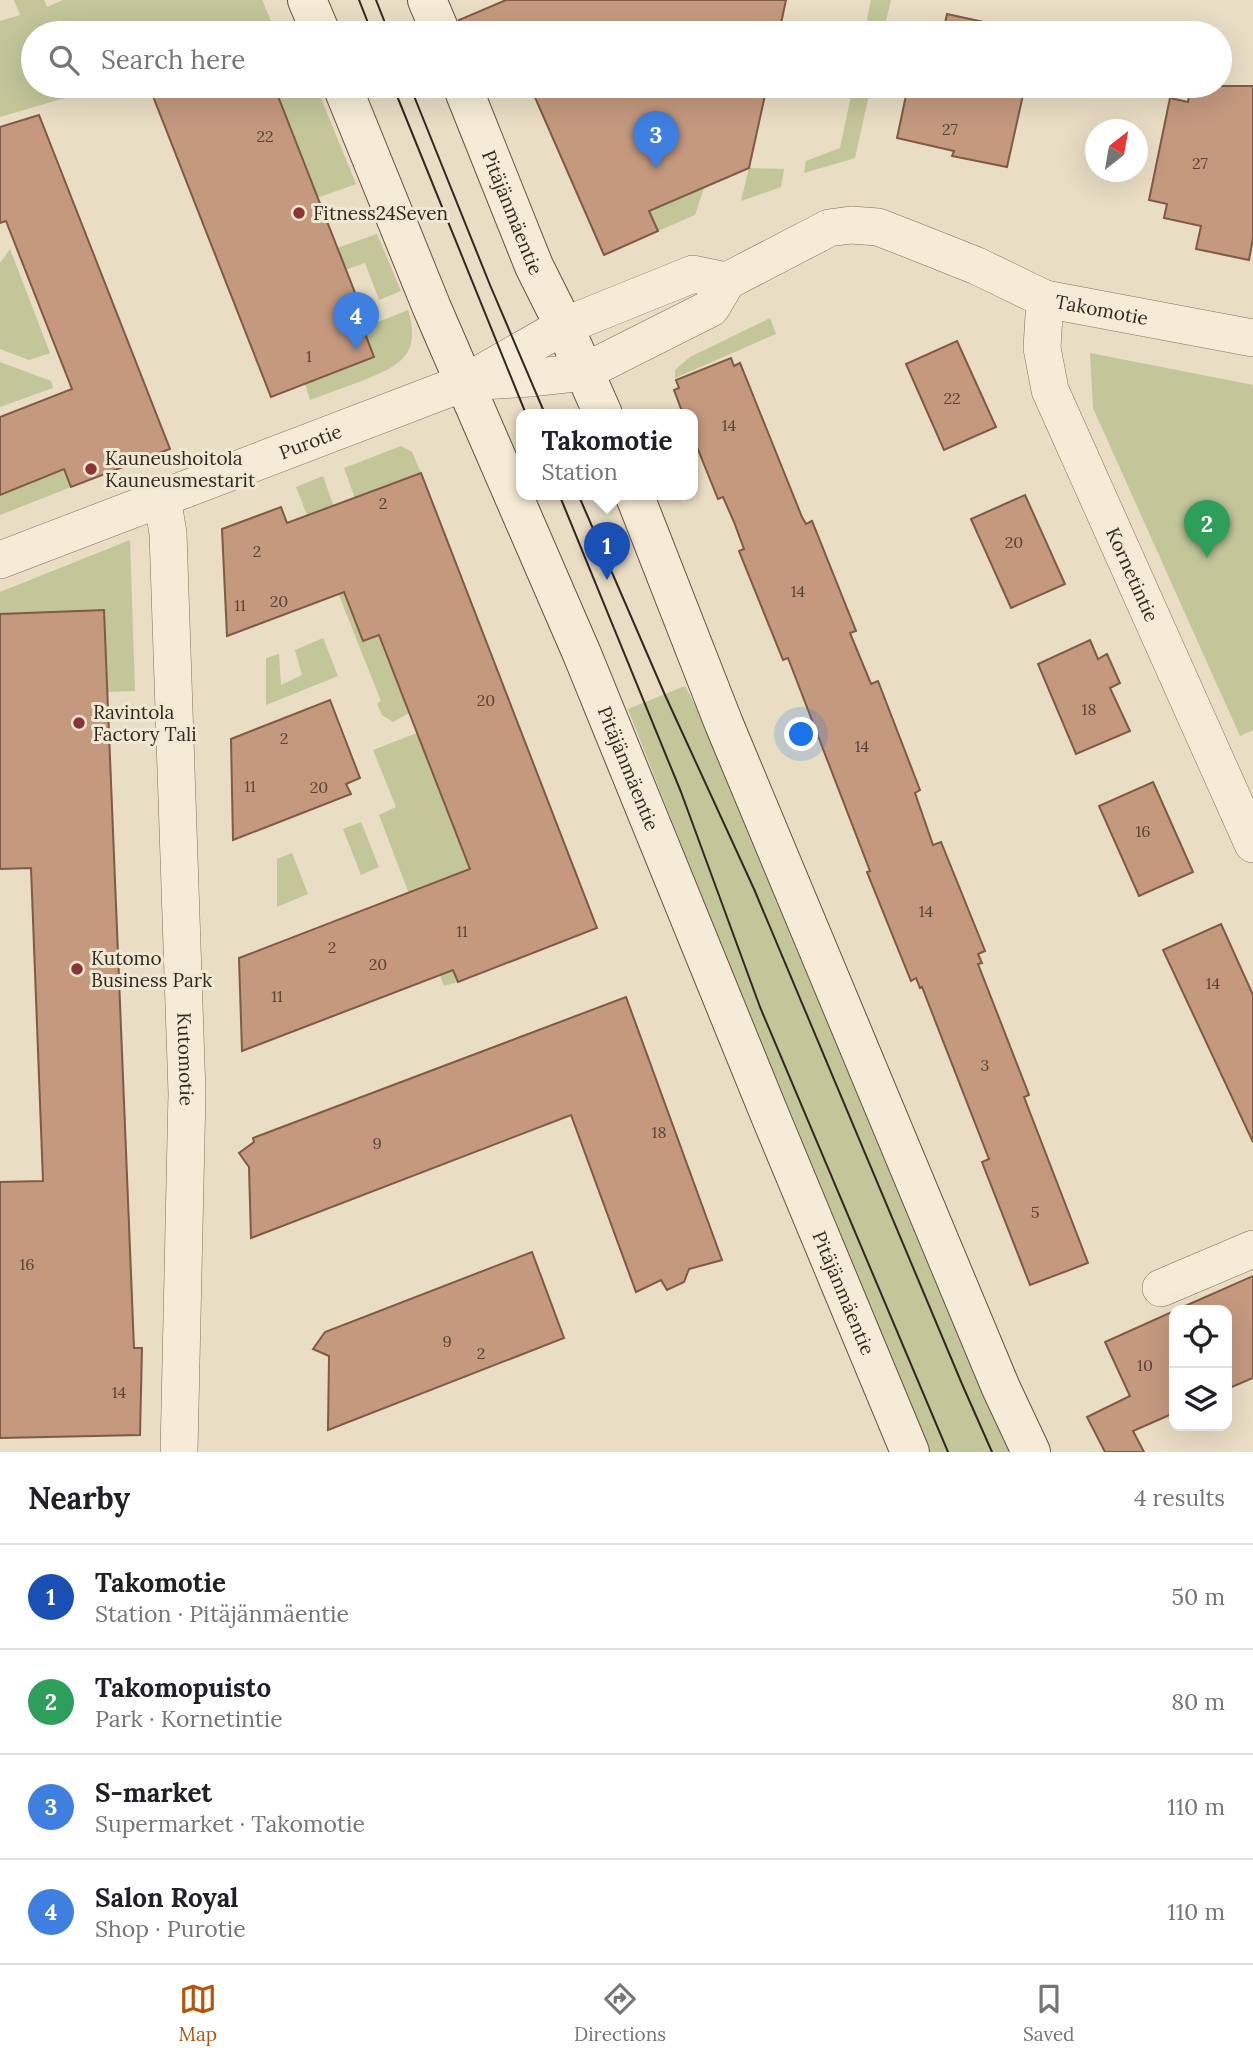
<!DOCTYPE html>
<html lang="en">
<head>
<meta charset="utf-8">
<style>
  body { margin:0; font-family:Lora,serif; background:#f2f2f2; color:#202124 }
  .controls { position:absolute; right:21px; bottom:21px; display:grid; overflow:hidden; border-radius:14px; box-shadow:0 7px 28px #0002 }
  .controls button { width:63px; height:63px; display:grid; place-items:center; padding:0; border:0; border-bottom:2px solid #e0e0e0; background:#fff; color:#202124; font:35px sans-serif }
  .compass { position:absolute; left:1085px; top:119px; width:63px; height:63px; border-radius:50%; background:#fff; box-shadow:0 7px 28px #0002; rotate:31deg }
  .you { position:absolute; left:802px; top:735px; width:24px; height:24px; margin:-18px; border:5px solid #fff; border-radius:50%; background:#1a73e8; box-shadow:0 0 0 10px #1a73e833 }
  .badge { display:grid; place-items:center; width:46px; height:46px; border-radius:50%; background:#b45309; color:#fff; font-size:23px; font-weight:700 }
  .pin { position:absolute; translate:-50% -58px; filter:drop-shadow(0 2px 4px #0008) }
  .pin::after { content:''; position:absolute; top:37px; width:24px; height:21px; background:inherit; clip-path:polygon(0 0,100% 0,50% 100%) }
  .popup { position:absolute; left:516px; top:409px; width:182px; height:91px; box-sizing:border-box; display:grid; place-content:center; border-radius:14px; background:#fff; filter:drop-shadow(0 2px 5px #0005); font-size:23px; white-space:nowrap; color:#757577 }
  .popup b { font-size:26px; color:#202124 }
  .popup::after { content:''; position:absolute; left:50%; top:100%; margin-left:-14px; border:14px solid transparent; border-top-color:#fff }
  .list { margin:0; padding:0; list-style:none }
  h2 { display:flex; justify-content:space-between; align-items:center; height:91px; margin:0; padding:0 28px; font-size:30px }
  h2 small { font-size:23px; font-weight:400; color:#757577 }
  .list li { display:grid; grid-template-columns:46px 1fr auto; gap:21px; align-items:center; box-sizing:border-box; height:105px; padding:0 28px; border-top:2px solid #e0e0e0 }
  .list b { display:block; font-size:26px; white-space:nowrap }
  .list p { margin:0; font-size:23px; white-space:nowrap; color:#757577 }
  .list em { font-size:23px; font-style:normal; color:#757577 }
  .icon { flex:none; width:38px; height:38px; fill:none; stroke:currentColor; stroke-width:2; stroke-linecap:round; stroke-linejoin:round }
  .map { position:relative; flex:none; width:1253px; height:1452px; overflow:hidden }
  .search { position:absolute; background:#fff; box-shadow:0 7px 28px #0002; left:21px; right:21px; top:21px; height:77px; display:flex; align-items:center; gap:18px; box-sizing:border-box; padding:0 24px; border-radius:38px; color:#757577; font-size:26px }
  .sheet { height:511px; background:#fff }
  nav { display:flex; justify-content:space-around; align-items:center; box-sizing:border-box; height:98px; border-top:2px solid #e0e0e0; background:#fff; font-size:19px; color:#757577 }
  nav a { display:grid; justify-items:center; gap:4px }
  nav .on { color:#b45309 }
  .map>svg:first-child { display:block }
  .green { fill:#c2c699 }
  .building { fill:#c4997e; stroke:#7f5a45; stroke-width:2 }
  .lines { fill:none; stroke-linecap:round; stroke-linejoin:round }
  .street-casing { stroke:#82705c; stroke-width:38 }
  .secondary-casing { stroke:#645140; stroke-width:40 }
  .street { stroke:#f5ebd6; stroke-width:37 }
  .secondary { stroke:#f5ebd6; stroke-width:38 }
  .tram { stroke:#33281f; stroke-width:2 }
  .poi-dot { fill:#8b3335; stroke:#f1e8d3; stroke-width:2.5 }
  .labels { text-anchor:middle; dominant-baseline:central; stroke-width:6; stroke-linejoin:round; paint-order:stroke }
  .number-label { font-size:16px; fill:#574437 }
  .street-label { font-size:19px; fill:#33281f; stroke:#f1e8d3 }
  .poi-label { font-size:19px; fill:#33281f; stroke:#f1e8d3; text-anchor:start }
</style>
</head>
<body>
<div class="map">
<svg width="1253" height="1452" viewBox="0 0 1253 1452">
  <rect width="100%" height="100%" fill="#e9ddc4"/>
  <g class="green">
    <path d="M14 0H44L47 7 63 0H262L276 33H33V86H106L0 117V21L20 15Z"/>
    <path d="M871 0H891L883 33H864Z"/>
    <path d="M274 86H316L356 184 317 198Z"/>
    <path d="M853 86H871L855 158 804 173 806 161 840 148Z"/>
    <path d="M749 168 784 169 781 187 741 201Z"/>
    <path d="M704 188 695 215 658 231 649 211Z"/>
    <path d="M377 234 401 291 379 300 365 263 345 270 337 248Z"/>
    <path d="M10 249 50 353 29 360 0 349V263Z"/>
    <path d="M408 310C422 355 399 366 362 381 344 387 327 394 310 400L305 384 374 357 363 328Z"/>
    <path d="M770 318 776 334 675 378V370L690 357Z"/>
    <path d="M1090 353 1253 385V730L1240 736 1093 408Z"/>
    <path d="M0 362 51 381 53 388 0 407Z"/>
    <path d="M401 446 412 452 421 473 355 498 344 468Z"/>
    <path d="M64 469 71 487 0 515V495Z"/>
    <path d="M323 476 334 507 363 641 379 635 409 713 393 722 382 715 377 704 381 701 296 487Z"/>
    <path d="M130 540 135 691 107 692 104 610 0 614V592Z"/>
    <path d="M323 638 338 676 266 705V658L279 654 281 685 302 675 295 650Z"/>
    <path d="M685 686 718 749 1014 1452H929L908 1405 728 964 628 709Z"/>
    <path d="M417 733 470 869 422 888 458 982 444 986 379 815 396 807 373 750Z"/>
    <path d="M361 822 379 867 361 875 343 829Z"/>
    <path d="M292 853 308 894 277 907V859Z"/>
  </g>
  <g class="building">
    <path d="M506 0H786L779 33H462L459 20Z"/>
    <path d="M947 14 993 24 991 33H943Z"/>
    <path d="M149 86H274L368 326 363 328 374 357 271 397Z"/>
    <path d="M530 86H767L749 168 649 211 658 231 604 255Z"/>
    <path d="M908 86H1025L1007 167 952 156 954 151 897 138Z"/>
    <path d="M1191 86H1253V238L1249 260 1196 249 1201 226 1164 218 1167 204 1149 200 1170 98 1188 102Z"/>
    <path d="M39 115 170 449 71 487 64 469 0 495V417L72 389 6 221 0 223V127Z"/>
    <path d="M957 341 996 427 944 450 906 364Z"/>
    <path d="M731 358 734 366 740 363 802 517 806 524 812 521 856 631 850 633 871 684 878 681 920 790 915 793 933 845 941 842 985 951 978 954 982 963 978 964 1029 1095 1024 1097 1088 1263 1030 1285 982 1162 989 1159 922 987 920 988 916 978 911 981 867 872 870 871 788 658 783 660 739 551 744 549 734 522 723 497 718 499 693 437V414H683L674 390 679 388 676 380Z"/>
    <path d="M421 473 597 928 458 982 453 970 242 1051 239 958 470 869 379 635 363 641 344 592 227 636 222 529 281 507 287 523Z"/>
    <path d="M1025 495 1065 584 1011 608 971 519Z"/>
    <path d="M104 610 134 1348H142L140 1435 0 1438V1182L43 1181 31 868 0 869V614Z"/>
    <path d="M1090 640 1098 659 1107 654 1120 683 1110 688 1130 731 1076 754 1038 664Z"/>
    <path d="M330 700 360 778 346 784 351 794 233 840 231 739Z"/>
    <path d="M1153 782 1193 872 1139 896 1099 806Z"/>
    <path d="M1221 924 1253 995V1142L1163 950Z"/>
    <path d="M626 997 722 1260 689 1269 684 1282 667 1290 661 1280 636 1292 571 1115 251 1238 249 1167 239 1153 254 1142 253 1138Z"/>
    <path d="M532 1252 564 1338 328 1430 329 1356 313 1349 325 1332Z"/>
    <path d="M1253 1276V1378L1227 1389V1310H1176Z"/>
    <path d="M1174 1311V1413L1133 1431 1144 1452H1105L1087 1417 1130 1396 1105 1342Z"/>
  </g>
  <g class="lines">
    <g class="street-casing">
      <g id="street">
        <path id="s1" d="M1045 299 1042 348 1050 390 1253 844"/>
        <path id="s2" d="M466 382 530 378 584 372 711 308 727 281 829 228 851 225 878 227 909 239 977 266 1045 299 1253 338"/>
        <path id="s3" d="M162 498 168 533 187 1093 179 1452"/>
        <path id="s4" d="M0 560 466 382 564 326 693 274 727 281"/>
        <path d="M1161 1288 1253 1249"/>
      </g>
    </g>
    <g class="secondary-casing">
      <g id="secondary">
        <path d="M307 0 321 33"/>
        <path d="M427 0 441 33"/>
        <path id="s5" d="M342 86 432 308 582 654 769 1113 910 1452"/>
        <path id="s6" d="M462 86 534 266 564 326 603 414"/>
        <path d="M634 494 724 724 1001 1388 1031 1452"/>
      </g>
    </g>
    <use href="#street" class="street"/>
    <use href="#secondary" class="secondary"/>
    <g class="tram">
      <path d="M359 0 372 33"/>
      <path d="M376 0 389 33"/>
      <path d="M393 86 526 414"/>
      <path d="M410 86 490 285 545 414"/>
      <path d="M559 494 681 792 760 1007 948 1452"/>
      <path d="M578 494 665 695 754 889 962 1384 992 1452"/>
    </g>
  </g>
  <g class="poi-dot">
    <circle cx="299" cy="213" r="7"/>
    <circle cx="91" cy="469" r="7"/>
    <circle cx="79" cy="723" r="7"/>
    <circle cx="77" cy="969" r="7"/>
  </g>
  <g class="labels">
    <g class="number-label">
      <text x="950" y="129">27</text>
      <text x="265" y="136">22</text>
      <text x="1200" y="163">27</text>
      <text x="309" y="356">1</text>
      <text x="952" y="398">22</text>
      <text x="729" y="425">14</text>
      <text x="383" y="503">2</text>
      <text x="1014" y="542">20</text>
      <text x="257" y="551">2</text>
      <text x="798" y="591">14</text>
      <text x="279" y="601">20</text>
      <text x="240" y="605">11</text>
      <text x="486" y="700">20</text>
      <text x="1089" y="709">18</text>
      <text x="284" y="738">2</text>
      <text x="862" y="746">14</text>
      <text x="250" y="786">11</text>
      <text x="319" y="787">20</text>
      <text x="1143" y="831">16</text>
      <text x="926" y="911">14</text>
      <text x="462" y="931">11</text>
      <text x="332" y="947">2</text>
      <text x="378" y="964">20</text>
      <text x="1213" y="983">14</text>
      <text x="277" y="996">11</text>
      <text x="985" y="1065">3</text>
      <text x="659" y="1132">18</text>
      <text x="377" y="1143">9</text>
      <text x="1035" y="1212">5</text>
      <text x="27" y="1264">16</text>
      <text x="447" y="1341">9</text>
      <text x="481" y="1353">2</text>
      <text x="1145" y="1365">10</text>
      <text x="119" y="1392">14</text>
    </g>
    <g class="street-label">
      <text stroke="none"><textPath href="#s6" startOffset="136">Pitäjänmäentie</textPath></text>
      <text stroke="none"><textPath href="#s2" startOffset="696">Takomotie</textPath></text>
      <text stroke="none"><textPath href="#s4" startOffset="332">Purotie</textPath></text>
      <text stroke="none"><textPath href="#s1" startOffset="294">Kornetintie</textPath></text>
      <text stroke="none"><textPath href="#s5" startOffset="740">Pitäjänmäentie</textPath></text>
      <text stroke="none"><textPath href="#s3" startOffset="562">Kutomotie</textPath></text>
      <text stroke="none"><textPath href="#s5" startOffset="1307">Pitäjänmäentie</textPath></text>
    </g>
    <g class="poi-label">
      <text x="313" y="213">Fitness24Seven</text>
      <text x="105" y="458">Kauneushoitola<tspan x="105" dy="22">Kauneusmestarit</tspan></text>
      <text x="93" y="712">Ravintola<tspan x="93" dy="22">Factory Tali</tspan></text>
      <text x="91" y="958">Kutomo<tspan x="91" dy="22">Business Park</tspan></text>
    </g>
  </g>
</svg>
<div class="controls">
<button><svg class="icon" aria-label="locate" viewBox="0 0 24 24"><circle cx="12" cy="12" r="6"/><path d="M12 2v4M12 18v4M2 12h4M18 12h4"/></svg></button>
<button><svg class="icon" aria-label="layers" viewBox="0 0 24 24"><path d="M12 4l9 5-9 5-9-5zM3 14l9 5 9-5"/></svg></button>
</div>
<svg class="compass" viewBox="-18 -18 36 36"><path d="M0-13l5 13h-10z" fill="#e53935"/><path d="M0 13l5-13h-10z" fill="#757577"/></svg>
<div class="you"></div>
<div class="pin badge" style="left:607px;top:580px;background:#1a4fb4">1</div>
<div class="popup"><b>Takomotie</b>Station</div>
<div class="pin badge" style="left:1207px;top:558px;background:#2e9e5b">2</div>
<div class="pin badge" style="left:656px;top:169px;background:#3f7fe0">3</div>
<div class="pin badge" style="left:356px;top:350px;background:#3f7fe0">4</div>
<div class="search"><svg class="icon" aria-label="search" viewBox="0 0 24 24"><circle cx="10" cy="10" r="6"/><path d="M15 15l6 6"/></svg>Search here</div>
</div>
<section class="sheet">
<h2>Nearby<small>4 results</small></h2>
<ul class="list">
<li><span class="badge" style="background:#1a4fb4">1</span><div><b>Takomotie</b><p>Station · Pitäjänmäentie</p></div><em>50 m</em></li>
<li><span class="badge" style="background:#2e9e5b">2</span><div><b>Takomopuisto</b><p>Park · Kornetintie</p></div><em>80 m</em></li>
<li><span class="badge" style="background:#3f7fe0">3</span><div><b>S-market</b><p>Supermarket · Takomotie</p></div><em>110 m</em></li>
<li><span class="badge" style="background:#3f7fe0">4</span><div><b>Salon Royal</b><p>Shop · Purotie</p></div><em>110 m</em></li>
</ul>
</section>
<nav>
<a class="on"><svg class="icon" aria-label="map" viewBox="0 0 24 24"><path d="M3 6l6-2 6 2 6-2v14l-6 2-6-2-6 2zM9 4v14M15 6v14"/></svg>Map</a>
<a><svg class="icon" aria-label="directions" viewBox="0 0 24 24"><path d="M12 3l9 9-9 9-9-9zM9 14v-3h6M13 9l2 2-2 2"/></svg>Directions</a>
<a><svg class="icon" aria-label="saved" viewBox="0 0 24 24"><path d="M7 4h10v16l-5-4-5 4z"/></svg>Saved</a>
</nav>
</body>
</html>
